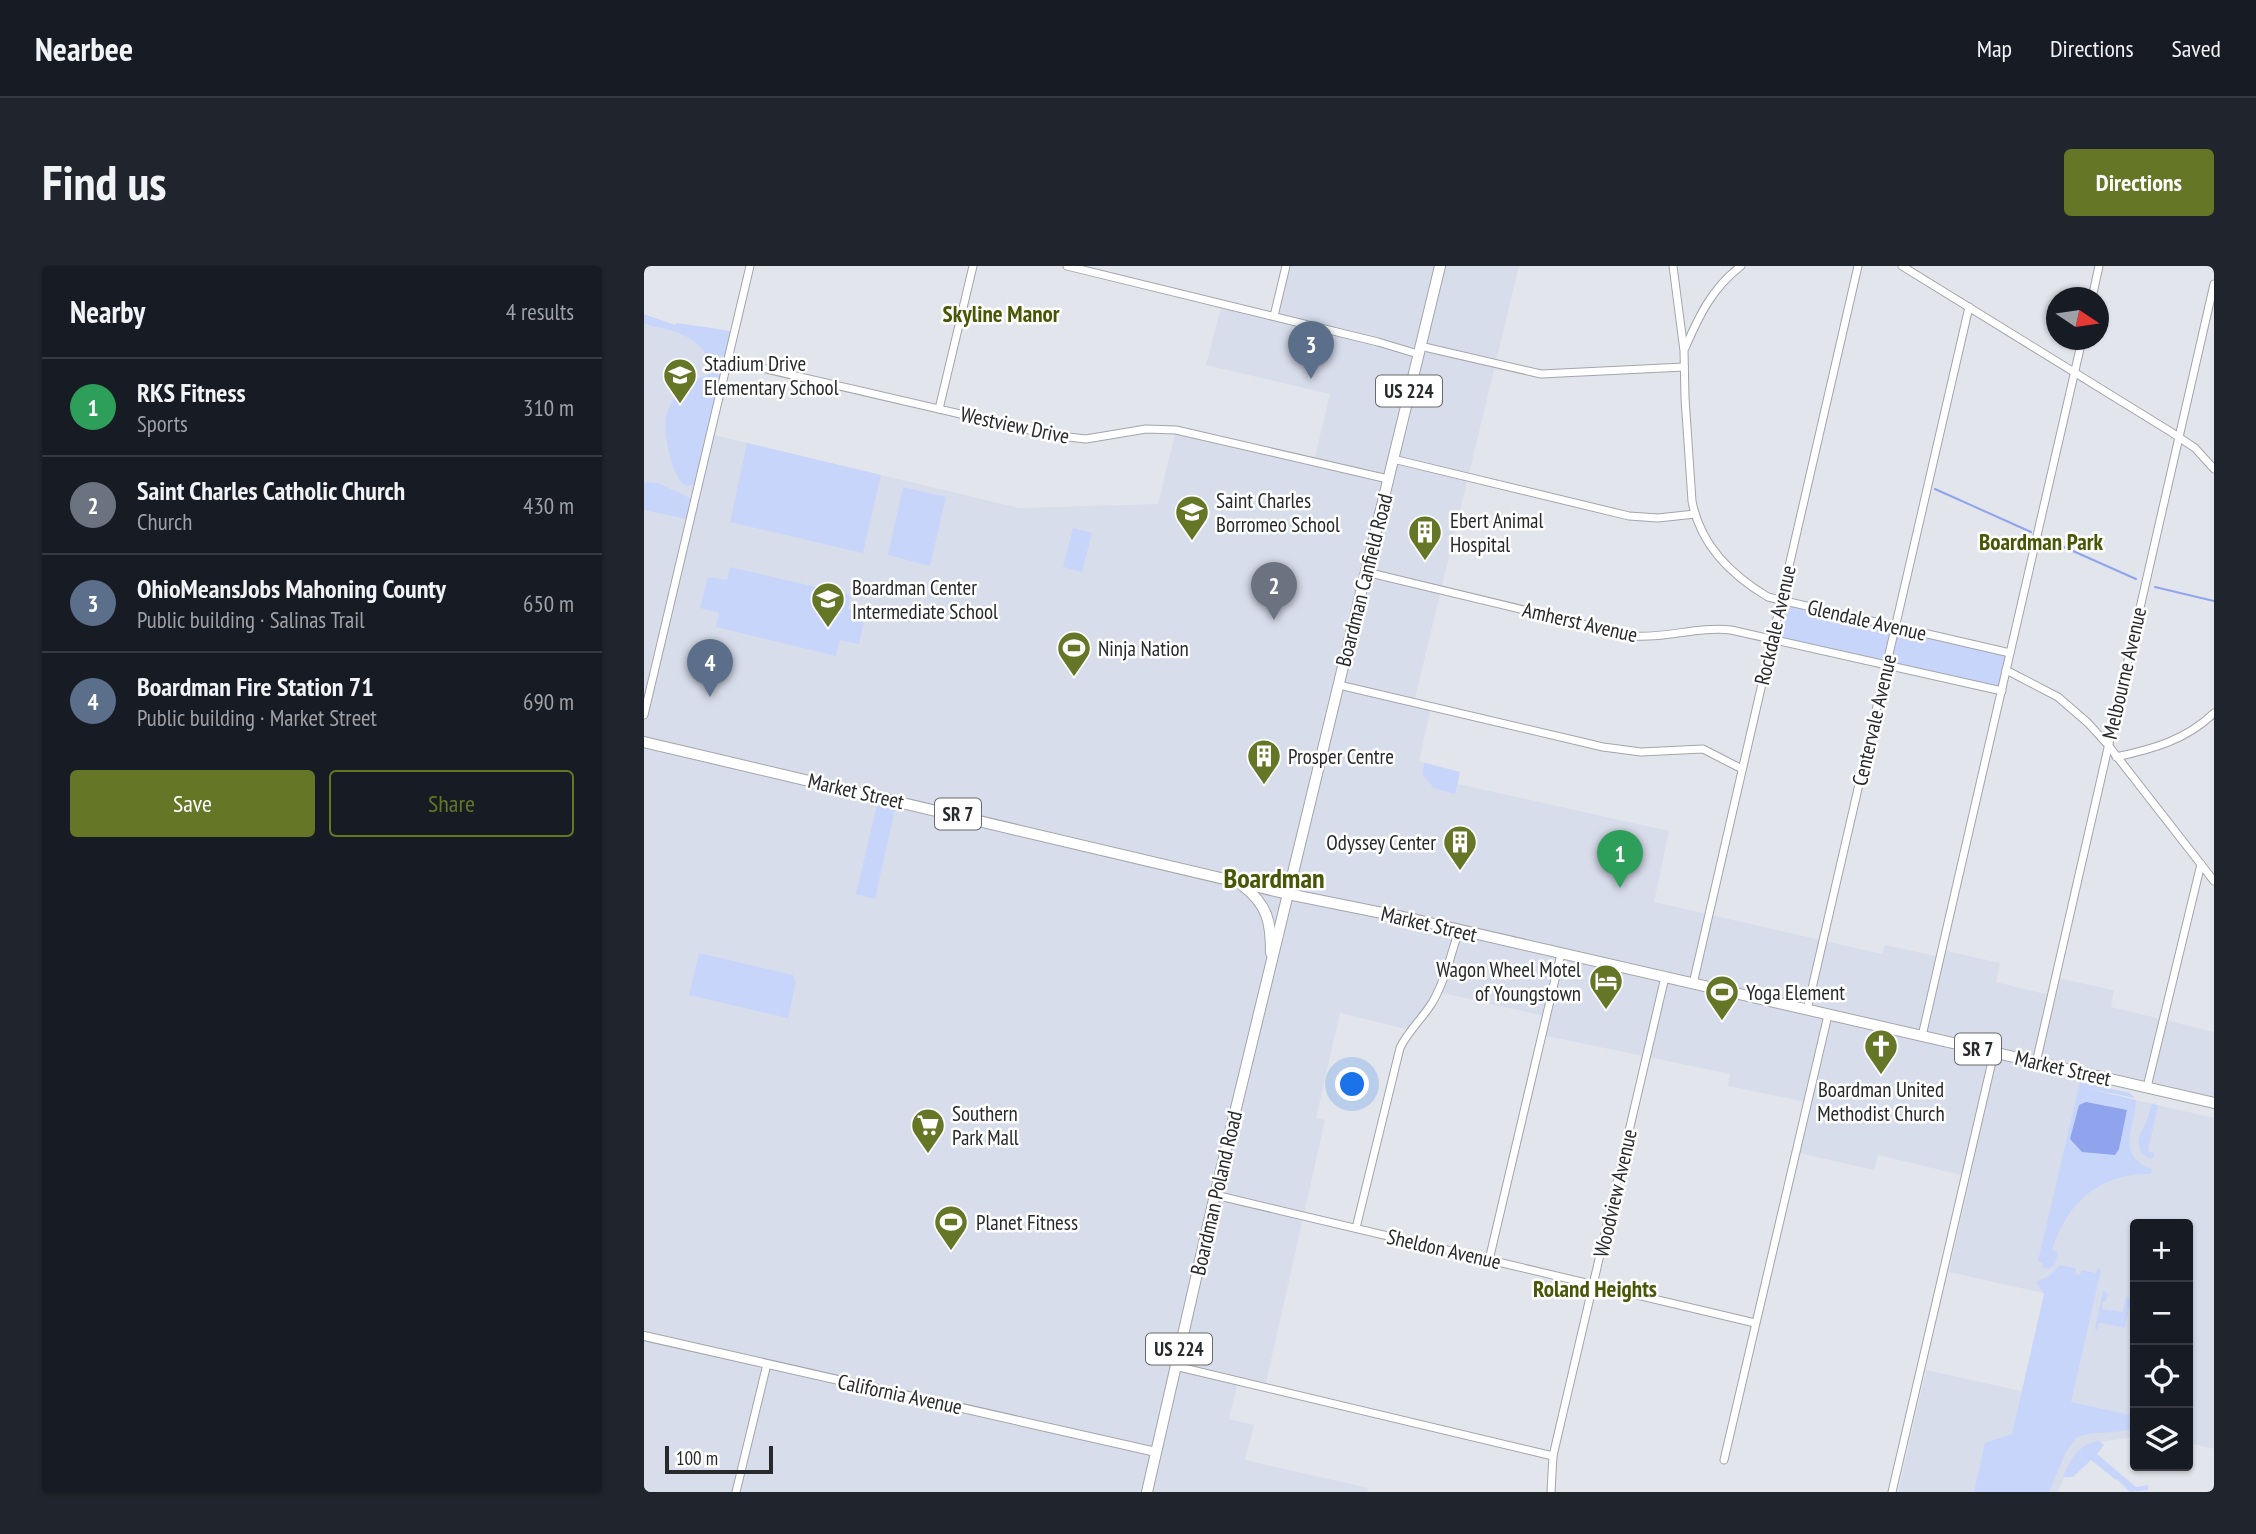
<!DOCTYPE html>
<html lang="en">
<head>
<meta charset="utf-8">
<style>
  body { margin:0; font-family:"PT Sans Narrow",sans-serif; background:#20242c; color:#f1f3f6 }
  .controls { position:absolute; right:21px; bottom:21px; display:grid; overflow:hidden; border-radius:7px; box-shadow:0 2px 5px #0004 }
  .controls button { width:63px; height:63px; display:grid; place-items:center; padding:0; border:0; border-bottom:2px solid #363941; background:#171b24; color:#f1f3f6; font:35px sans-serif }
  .compass { position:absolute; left:1402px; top:21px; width:63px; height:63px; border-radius:50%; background:#171b24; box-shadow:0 2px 5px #0004; rotate:103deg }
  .scale { position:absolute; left:21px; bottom:18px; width:108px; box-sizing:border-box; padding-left:7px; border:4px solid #28292c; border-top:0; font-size:19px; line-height:24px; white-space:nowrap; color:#28292c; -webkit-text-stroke:5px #fff; paint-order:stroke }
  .you { position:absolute; left:709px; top:819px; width:24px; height:24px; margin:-18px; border:5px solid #fff; border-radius:50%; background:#1a73e8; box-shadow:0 0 0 10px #1a73e833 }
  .badge { display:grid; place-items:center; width:46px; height:46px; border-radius:50%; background:#657726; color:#fff; font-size:23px; font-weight:700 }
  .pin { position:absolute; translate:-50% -58px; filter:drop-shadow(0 2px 4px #0008) }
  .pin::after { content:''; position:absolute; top:37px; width:24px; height:21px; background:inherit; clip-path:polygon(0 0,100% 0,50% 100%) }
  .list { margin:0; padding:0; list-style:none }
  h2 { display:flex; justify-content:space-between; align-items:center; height:91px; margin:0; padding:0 28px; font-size:30px }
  h2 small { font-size:23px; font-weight:400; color:#9ea1a6 }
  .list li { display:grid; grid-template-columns:46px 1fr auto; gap:21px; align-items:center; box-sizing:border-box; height:98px; padding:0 28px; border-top:2px solid #363941 }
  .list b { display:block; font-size:26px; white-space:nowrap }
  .list p { margin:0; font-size:23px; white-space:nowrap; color:#9ea1a6 }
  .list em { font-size:23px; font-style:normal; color:#9ea1a6 }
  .actions { display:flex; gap:14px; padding:21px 28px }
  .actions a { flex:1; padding:16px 0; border:2px solid #657726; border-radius:7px; text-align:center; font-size:24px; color:#657726 }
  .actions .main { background:#657726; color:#fff }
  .icon { flex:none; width:38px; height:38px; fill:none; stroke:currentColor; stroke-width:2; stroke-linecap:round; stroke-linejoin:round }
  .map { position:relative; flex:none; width:1570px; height:1226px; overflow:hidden; border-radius:7px }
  header { display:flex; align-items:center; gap:42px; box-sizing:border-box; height:98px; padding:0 35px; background:#171b24; border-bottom:2px solid #363941 }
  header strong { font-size:33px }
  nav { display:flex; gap:38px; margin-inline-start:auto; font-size:24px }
  .intro { display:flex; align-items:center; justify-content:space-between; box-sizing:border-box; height:168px; padding:0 42px }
  h1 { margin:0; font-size:49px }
  .button { padding:18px 32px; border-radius:7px; background:#657726; color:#fff; font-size:24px; font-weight:700 }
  main { display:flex; gap:42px; padding:0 42px }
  aside { flex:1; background:#171b24; border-radius:7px; box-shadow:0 2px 5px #0004 }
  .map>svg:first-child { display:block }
  .built { fill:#d8ddeb }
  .green { fill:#c8d5fa }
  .water { fill:#8fa4ec }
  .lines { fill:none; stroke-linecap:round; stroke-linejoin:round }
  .stream { stroke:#8fa4ec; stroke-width:2 }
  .minor-casing { stroke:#a3a5ac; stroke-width:9 }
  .tertiary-casing { stroke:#a3a5ac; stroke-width:10 }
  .primary-casing { stroke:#a3a5ac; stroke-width:12 }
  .minor { stroke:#fff; stroke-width:7 }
  .tertiary { stroke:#fff; stroke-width:8 }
  .primary { stroke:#fff; stroke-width:10 }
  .labels { text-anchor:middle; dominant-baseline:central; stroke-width:5; stroke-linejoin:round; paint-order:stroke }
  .shield { fill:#fff; stroke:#68696b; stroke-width:2 }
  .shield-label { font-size:19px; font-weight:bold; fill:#28292c }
  .poi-label { font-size:21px; fill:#28292c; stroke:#fff; text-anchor:start }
  .street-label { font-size:21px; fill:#28292c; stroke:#fff }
  .neighbourhood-label { font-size:23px; font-weight:bold; fill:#485706; stroke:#fff }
  .district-label { font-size:28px; font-weight:bold; fill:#485706; stroke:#fff }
</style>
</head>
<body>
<header>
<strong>Nearbee</strong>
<nav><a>Map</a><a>Directions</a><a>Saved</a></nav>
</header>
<div class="intro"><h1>Find us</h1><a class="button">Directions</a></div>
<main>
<aside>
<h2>Nearby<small>4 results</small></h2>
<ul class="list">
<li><span class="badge" style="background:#2e9e5b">1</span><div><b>RKS Fitness</b><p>Sports</p></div><em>310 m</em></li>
<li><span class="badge" style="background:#6b7280">2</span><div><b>Saint Charles Catholic Church</b><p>Church</p></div><em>430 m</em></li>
<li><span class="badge" style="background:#5c6f8a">3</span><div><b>OhioMeansJobs Mahoning County</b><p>Public building · Salinas Trail</p></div><em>650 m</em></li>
<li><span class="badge" style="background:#5c6f8a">4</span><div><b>Boardman Fire Station 71</b><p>Public building · Market Street</p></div><em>690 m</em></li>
</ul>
<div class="actions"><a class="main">Save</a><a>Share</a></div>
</aside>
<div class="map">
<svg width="1570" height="1226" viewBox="0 0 1570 1226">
  <rect width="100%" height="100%" fill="#e2e5eb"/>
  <path class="built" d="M642 0H875L770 436 787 441 775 495 816 506 814 518 1025 565 1010 636 1238 688 1241 679 1295 691 1298 684 1356 697 1352 716 1406 729 1410 711 1468 724H1470L1467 741 1570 766V837L1438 807 1435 821 1570 852V1183L1544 1177V958H1491V1171L1448 1177 1427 1196 1414 1226H1254L1282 1104 1426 1136 1448 1038 1305 1006 1330 895H1325L1322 910 1234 889 1230 904 1151 886 1162 836 1084 820 1086 808 898 769 901 750 794 726 766 764 696 747 672 852 681 854 621 1121 594 1115 585 1153 610 1159 601 1194 724 1222 723 1226H0V57L88 78 66 168 375 242 514 238 532 164 670 195 686 128 562 99 578 38 630 50Z"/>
  <g class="green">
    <path d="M0 48 31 59 32 57C44 59 83 63 90 67L84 89 64 92C50 67 26 64 0 58Z"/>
    <path d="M71 106 79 110 54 217C49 218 44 222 39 218 27 208 19 165 22 150 25 139 32 130 36 120Z"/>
    <path d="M103 177 237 209 219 287 86 256Z"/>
    <path d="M0 216 14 217 50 234 47 254 0 244Z"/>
    <path d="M259 221 302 231 286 300 244 289Z"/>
    <path d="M429 262 448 267 438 306 419 301Z"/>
    <path d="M86 301 207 329 204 343 222 348 215 378 196 374 192 390 72 361 75 347 56 342 64 311 83 314Z"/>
    <path d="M1136 334 1366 387 1358 425 1128 372Z"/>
    <path d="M780 497 816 506 811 528 790 522 779 509Z"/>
    <path d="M235 530 253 534 231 633 212 628Z"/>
    <path d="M55 687 149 709 152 716 144 752 45 729Z"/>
    <path d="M1436 816 1486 827 1491 832 1441 822 1492 834C1491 861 1471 890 1508 903L1507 908C1456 907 1423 936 1408 984L1414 986 1411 998 1405 1003 1398 1001 1399 997 1394 995Z"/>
    <path d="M1508 838 1514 839 1504 885 1510 887 1509 892 1506 893C1487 882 1496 869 1503 854 1505 848 1506 843 1508 838Z"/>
    <path d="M1416 999 1432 1002 1431 1008 1436 1009 1438 1004 1452 1007 1454 1002 1457 1004 1427 1136 1491 1150V1161C1472 1170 1450 1163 1432 1172L1421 1188 1405 1226H1330L1341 1177 1368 1168 1400 1028 1392 1016 1405 1010Z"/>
    <path d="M1459 1024 1464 1028 1462 1035 1458 1037V1043L1479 1046 1482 1031 1487 1032 1488 1040 1485 1042 1481 1062 1458 1057H1455L1453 1064 1451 1063Z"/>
    <path d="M1455 1175 1460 1179 1453 1188 1492 1221 1504 1219V1224L1486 1226 1473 1213 1472 1214 1447 1194 1429 1211H1419C1427 1193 1434 1178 1455 1175Z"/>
  </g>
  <path class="water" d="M1442 836 1483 844 1475 883 1471 889 1438 886 1426 873 1435 839Z"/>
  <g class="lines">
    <g class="stream">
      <path d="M1291 223 1387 266"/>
      <path d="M1402 273 1492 313"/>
      <path d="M1511 321 1570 335"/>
    </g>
    <g class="minor-casing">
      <g id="minor">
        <path d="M423 0 734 76 774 88"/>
        <path d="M1029 0 1040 85 1041 132 1048 235C1056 279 1087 309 1124 331L1366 387"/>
        <path d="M1258 0 1527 166 1551 182 1570 203"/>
        <path d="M1448 32 1455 0"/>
        <path d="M630 50 642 0"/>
        <path d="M776 80 897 108 1040 101"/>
        <path d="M1041 82C1055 50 1068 22 1097 0"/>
        <path d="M82 100 92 96 407 169 442 173 502 163 532 164 744 213"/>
        <path d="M295 143 329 0"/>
        <path d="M749 193 985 250 1014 252 1051 248"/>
        <path d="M722 306 988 370C1022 373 1053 360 1087 364L1358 425"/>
        <path d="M1362 404 1414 431 1444 457 1464 479 1570 615"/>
        <path d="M695 419 959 481 997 486 1059 483 1098 503"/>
        <path d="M0 449 106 0"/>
        <path d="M1472 491C1509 483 1542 474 1570 447"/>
        <path d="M1049 718 1214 0"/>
        <path d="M1163 744 1325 41"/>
        <path d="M1278 770 1438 74"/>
        <path d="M1392 797 1570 18"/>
        <path d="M1503 821 1557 598"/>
        <path d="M571 929 1111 1057"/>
        <path d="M712 962 756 782C764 765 778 753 788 737 801 715 807 688 815 664"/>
        <path d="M845 994 917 688"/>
        <path d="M531 1100 909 1190"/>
        <path d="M1080 1194 1184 749"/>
        <path d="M92 1226 123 1098"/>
        <path d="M907 1226 909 1190 915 1164 1021 711"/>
        <path d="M1248 1226 1350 787"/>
      </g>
    </g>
    <g class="tertiary-casing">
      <path id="tertiary" d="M0 1070 512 1186"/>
    </g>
    <g class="primary-casing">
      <g id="primary">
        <path d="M0 476 644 628 773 654 1570 837"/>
        <path d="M598 619C624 639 627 656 627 687"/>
        <path d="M503 1226 571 929 796 0"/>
      </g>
    </g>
    <use href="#minor" class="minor"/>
    <use href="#tertiary" class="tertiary"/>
    <use href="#primary" class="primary"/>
  </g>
  <defs>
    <g id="school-pin" transform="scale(1.75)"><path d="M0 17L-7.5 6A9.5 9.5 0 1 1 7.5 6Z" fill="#657726" stroke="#fff"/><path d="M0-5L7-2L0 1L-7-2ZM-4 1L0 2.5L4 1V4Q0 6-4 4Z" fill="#fff"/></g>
    <g id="building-pin" transform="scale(1.75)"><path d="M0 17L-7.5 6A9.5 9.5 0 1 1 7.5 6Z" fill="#657726" stroke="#fff"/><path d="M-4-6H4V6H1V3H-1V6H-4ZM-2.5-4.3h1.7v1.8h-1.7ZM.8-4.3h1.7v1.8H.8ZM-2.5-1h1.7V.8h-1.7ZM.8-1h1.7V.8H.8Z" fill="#fff"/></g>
    <g id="stadium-pin" transform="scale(1.75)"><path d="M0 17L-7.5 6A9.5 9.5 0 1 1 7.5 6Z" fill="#657726" stroke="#fff"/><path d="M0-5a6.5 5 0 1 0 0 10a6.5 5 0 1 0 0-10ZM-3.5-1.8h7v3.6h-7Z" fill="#fff"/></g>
    <g id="hotel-pin" transform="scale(1.75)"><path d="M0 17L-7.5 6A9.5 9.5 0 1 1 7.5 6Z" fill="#657726" stroke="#fff"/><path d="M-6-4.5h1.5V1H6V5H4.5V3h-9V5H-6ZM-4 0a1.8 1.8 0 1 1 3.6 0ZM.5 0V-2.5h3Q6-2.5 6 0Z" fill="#fff"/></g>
    <g id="church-pin" transform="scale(1.75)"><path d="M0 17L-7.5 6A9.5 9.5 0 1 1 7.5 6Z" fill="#657726" stroke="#fff"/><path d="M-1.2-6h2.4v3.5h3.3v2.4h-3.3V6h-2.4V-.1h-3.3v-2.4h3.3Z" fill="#fff"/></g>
    <g id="supermarket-pin" transform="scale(1.75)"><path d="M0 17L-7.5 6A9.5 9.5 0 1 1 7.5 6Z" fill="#657726" stroke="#fff"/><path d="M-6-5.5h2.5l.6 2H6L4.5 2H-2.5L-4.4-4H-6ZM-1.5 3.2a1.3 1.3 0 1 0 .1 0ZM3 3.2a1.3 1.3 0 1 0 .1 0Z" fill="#fff"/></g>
  </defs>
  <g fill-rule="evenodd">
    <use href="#school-pin" x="36" y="109"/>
    <use href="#school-pin" x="548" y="246"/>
    <use href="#building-pin" x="781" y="266"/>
    <use href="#school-pin" x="184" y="333"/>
    <use href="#stadium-pin" x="430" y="382"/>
    <use href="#building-pin" x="620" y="490"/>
    <use href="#building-pin" x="816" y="576"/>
    <use href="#hotel-pin" x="962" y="715"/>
    <use href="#stadium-pin" x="1078" y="726"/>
    <use href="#church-pin" x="1237" y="780"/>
    <use href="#supermarket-pin" x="284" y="859"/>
    <use href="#stadium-pin" x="307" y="956"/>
  </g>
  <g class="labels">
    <g class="shield">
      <rect x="732" y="109.5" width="66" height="31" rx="5"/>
      <rect x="291" y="532.5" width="46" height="31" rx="5"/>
      <rect x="1311" y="767.5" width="46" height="31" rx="5"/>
      <rect x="502" y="1067.5" width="66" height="31" rx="5"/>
    </g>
    <g class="shield-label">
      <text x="765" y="125">US 224</text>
      <text x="314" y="548">SR 7</text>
      <text x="1334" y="783">SR 7</text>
      <text x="535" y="1083">US 224</text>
    </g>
    <g class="poi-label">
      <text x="60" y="97">Stadium Drive<tspan x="60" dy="24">Elementary School</tspan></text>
      <text x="572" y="234">Saint Charles<tspan x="572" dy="24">Borromeo School</tspan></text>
      <text x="806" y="254">Ebert Animal<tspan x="806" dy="24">Hospital</tspan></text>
      <text x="208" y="321">Boardman Center<tspan x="208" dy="24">Intermediate School</tspan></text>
      <text x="454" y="382">Ninja Nation</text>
      <text x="644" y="490">Prosper Centre</text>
      <text x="792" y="576" text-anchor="end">Odyssey Center</text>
      <text x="937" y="703" text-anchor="end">Wagon Wheel Motel<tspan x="937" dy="24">of Youngstown</tspan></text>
      <text x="1102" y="726">Yoga Element</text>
      <text x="1237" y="823" text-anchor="middle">Boardman United<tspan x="1237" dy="24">Methodist Church</tspan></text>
      <text x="308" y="847">Southern<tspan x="308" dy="24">Park Mall</tspan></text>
      <text x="332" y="956">Planet Fitness</text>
    </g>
    <g class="street-label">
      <text transform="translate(371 159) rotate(12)">Westview Drive</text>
      <text transform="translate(720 314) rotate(-76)">Boardman Canfield Road</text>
      <text transform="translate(1223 354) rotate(13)">Glendale Avenue</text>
      <text transform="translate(936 356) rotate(13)">Amherst Avenue</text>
      <text transform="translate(1131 359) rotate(-77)">Rockdale Avenue</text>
      <text transform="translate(1480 407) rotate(-77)">Melbourne Avenue</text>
      <text transform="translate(1230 454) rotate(-77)">Centervale Avenue</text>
      <text transform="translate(212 525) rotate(13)">Market Street</text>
      <text transform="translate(785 658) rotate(13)">Market Street</text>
      <text transform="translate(1419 802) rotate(13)">Market Street</text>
      <text transform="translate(572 927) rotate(-77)">Boardman Poland Road</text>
      <text transform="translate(971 927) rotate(-77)">Woodview Avenue</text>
      <text transform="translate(800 983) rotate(13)">Sheldon Avenue</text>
      <text transform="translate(256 1128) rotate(12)">California Avenue</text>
    </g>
    <g class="neighbourhood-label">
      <text x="357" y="47">Skyline Manor</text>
      <text x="1397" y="275">Boardman Park</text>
      <text x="951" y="1022">Roland Heights</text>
    </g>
    <g class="district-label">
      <text x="630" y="611">Boardman</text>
    </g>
  </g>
</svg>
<div class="controls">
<button>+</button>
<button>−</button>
<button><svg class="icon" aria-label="locate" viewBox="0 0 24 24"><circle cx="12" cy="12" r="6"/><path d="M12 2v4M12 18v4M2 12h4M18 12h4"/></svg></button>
<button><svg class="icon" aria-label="layers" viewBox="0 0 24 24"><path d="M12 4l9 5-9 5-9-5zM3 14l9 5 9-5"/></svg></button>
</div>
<svg class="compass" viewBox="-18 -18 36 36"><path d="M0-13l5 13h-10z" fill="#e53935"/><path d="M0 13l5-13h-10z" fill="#9ea1a6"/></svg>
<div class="scale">100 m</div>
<div class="you"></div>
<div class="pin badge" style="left:976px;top:622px;background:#2e9e5b">1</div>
<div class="pin badge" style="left:630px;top:354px;background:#6b7280">2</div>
<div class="pin badge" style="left:667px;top:113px;background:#5c6f8a">3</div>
<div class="pin badge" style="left:66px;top:431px;background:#5c6f8a">4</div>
</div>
</main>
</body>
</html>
